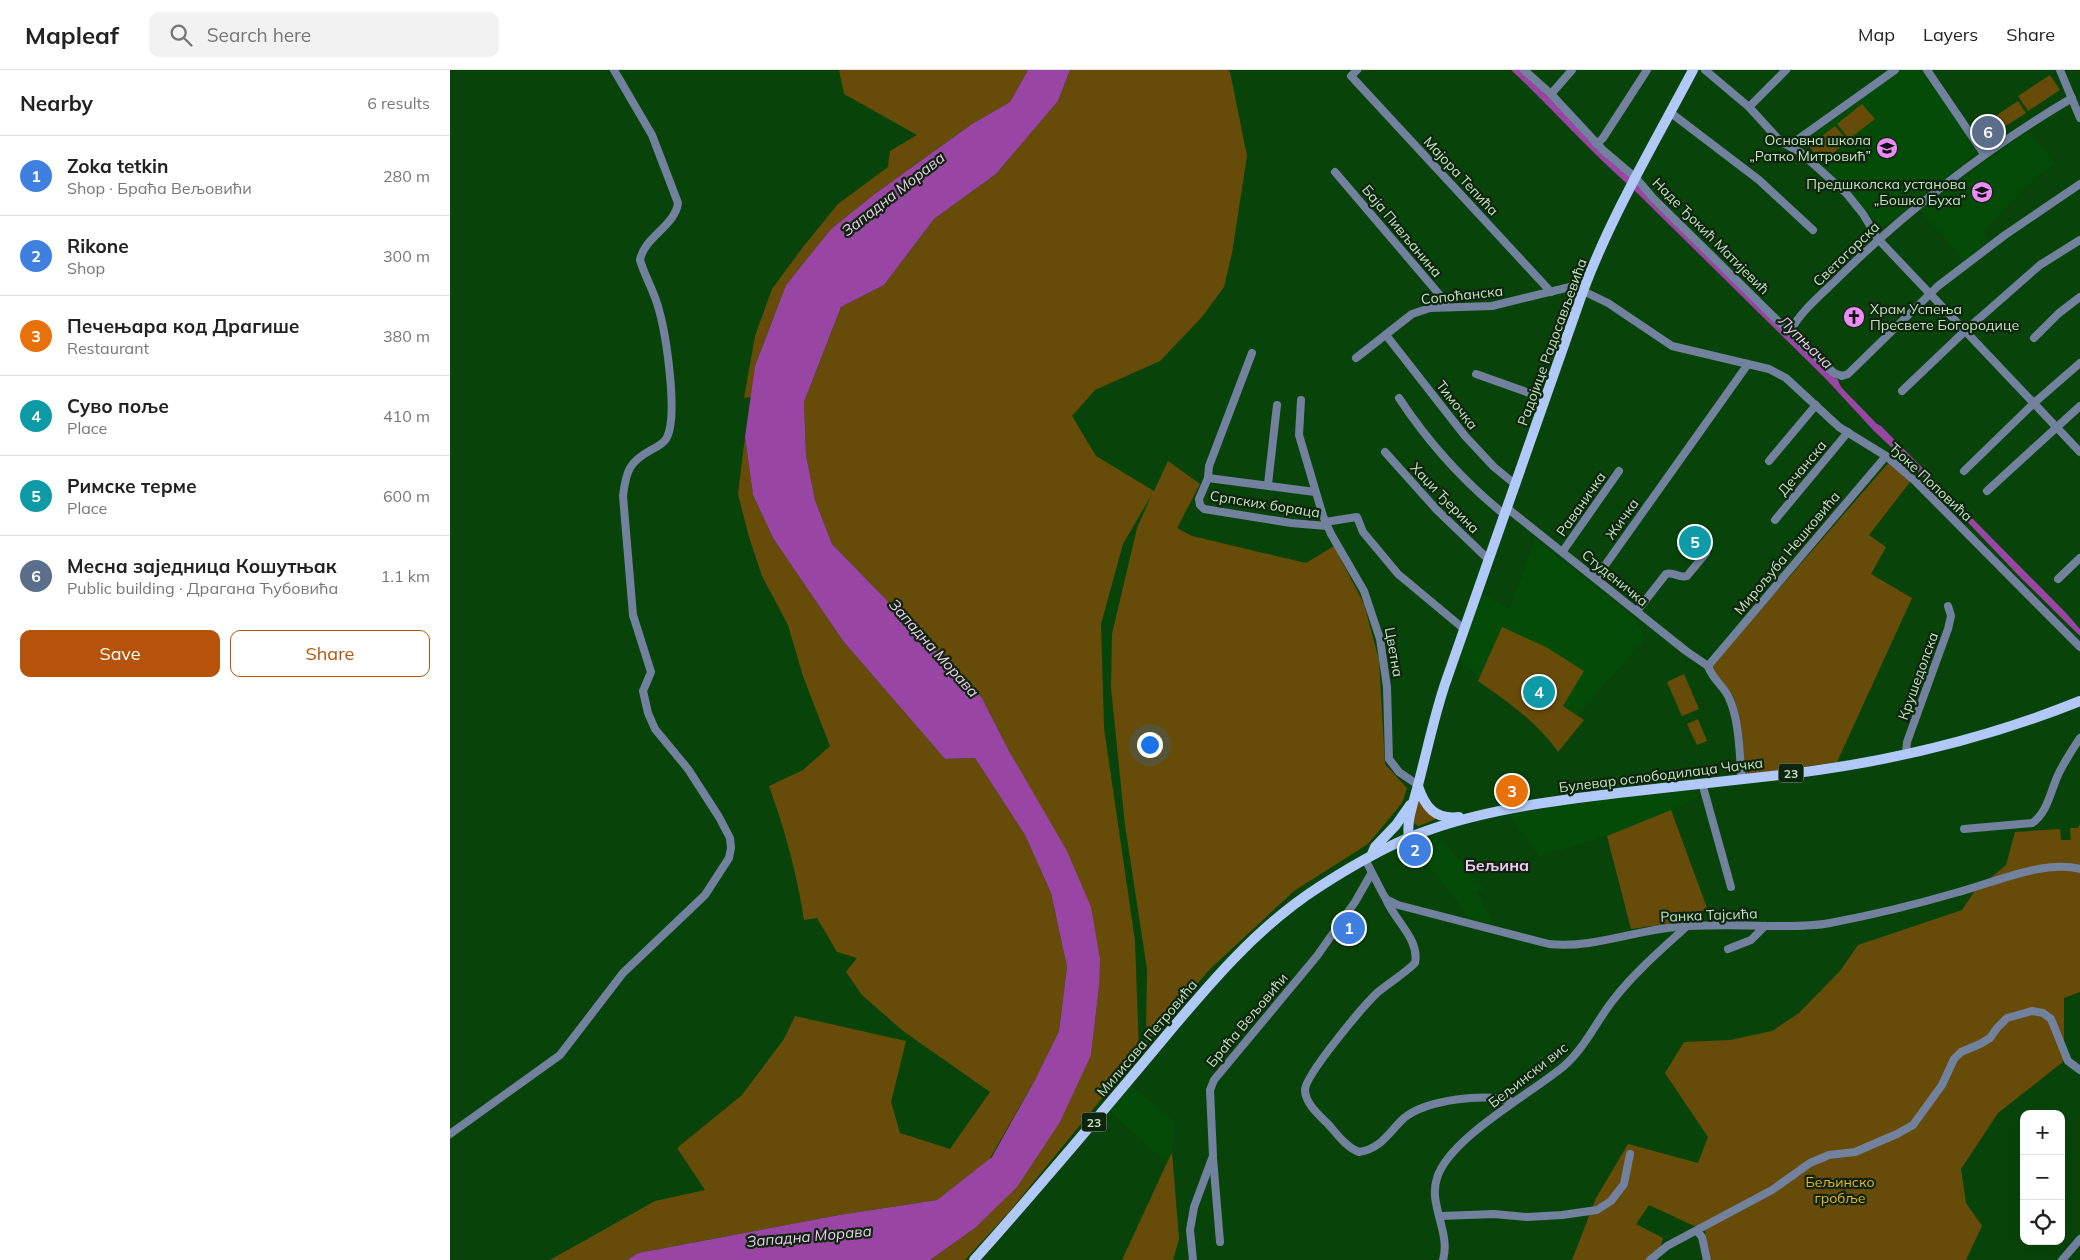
<!DOCTYPE html>
<html lang="en">
<head>
<meta charset="utf-8">
<style>
  body { margin:0; font-family:Mulish,sans-serif; background:#f2f2f2; color:#222 }
  .controls { position:absolute; right:15px; bottom:15px; display:grid; overflow:hidden; border-radius:10px; box-shadow:0 5px 20px #0002 }
  .controls button { width:45px; height:45px; display:grid; place-items:center; padding:0; border:0; border-bottom:1px solid #e0e0e0; background:#fff; color:#222; font:25px sans-serif }
  .you { position:absolute; left:699px; top:674px; width:18px; height:18px; margin:-12px; border:4px solid #fff; border-radius:50%; background:#1a73e8; box-shadow:0 0 0 8px #1a73e833 }
  .badge { display:grid; place-items:center; width:32px; height:32px; border-radius:50%; background:#b45309; color:#fff; font-size:16px; font-weight:700 }
  .pin { position:absolute; translate:-50% -50%; border:2px solid #fff; box-shadow:0 1px 5px #0006 }
  .list { margin:0; padding:0; list-style:none }
  h2 { display:flex; justify-content:space-between; align-items:center; height:65px; margin:0; padding:0 20px; font-size:21px }
  h2 small { font-size:16px; font-weight:400; color:#767676 }
  .list li { display:grid; grid-template-columns:32px 1fr auto; gap:15px; align-items:center; box-sizing:border-box; height:80px; padding:0 20px; border-top:1px solid #e0e0e0 }
  .list b { display:block; font-size:19px; white-space:nowrap }
  .list p { margin:0; font-size:16px; white-space:nowrap; color:#767676 }
  .list em { font-size:16px; font-style:normal; color:#767676 }
  .actions { display:flex; gap:10px; padding:15px 20px }
  .actions a { flex:1; padding:11px 0; border:1px solid #b45309; border-radius:10px; text-align:center; font-size:18px; color:#b45309 }
  .actions .main { background:#b45309; color:#fff }
  .icon { flex:none; width:28px; height:28px; fill:none; stroke:currentColor; stroke-width:2; stroke-linecap:round; stroke-linejoin:round }
  .map { position:relative; flex:none; width:1630px; height:1190px; overflow:hidden }
  header { display:flex; align-items:center; gap:30px; box-sizing:border-box; height:70px; padding:0 25px; background:#fff; border-bottom:1px solid #e0e0e0 }
  header strong { font-size:24px }
  nav { display:flex; gap:28px; margin-inline-start:auto; font-size:18px }
  .search { width:350px; height:45px; background:#f2f2f2; display:flex; align-items:center; gap:12px; box-sizing:border-box; padding:0 18px; border-radius:10px; color:#767676; font-size:19px }
  main { display:flex }
  aside { flex:1; background:#fff }
  .map>svg:first-child { display:block }
  .built { fill:#054b08 }
  .green { fill:#674c09 }
  .water { fill:#9945a3 }
  .lines { fill:none; stroke-linecap:round; stroke-linejoin:round }
  .minor { stroke:#72819e; stroke-width:8 }
  .major { stroke:#b1c9f8; stroke-width:10 }
  .labels { text-anchor:middle; dominant-baseline:central; stroke-width:4.5; stroke-linejoin:round; paint-order:stroke }
  .shield { fill:#0e250d; stroke:#8da98c; stroke-width:1 }
  .shield-label { font-size:12px; font-weight:bold; fill:#c4e1c2 }
  .poi-label { font-size:14px; fill:#c4e1c2; stroke:#0e250d; text-anchor:end }
  .street-label { font-size:14px; fill:#c4e1c2; stroke:#0e250d }
  .park-label { font-size:14px; fill:#efb428; stroke:#0e250d }
  .water-label { font-size:15px; font-style:italic; fill:#f1c7f5; stroke:#0e250d }
  .quarter-label { font-size:16px; font-weight:bold; fill:#f4c8f8; stroke:#0e250d }
</style>
</head>
<body>
<header>
<strong>Mapleaf</strong>
<div class="search"><svg class="icon" aria-label="search" viewBox="0 0 24 24"><circle cx="10" cy="10" r="6"/><path d="M15 15l6 6"/></svg>Search here</div>
<nav><a>Map</a><a>Layers</a><a>Share</a></nav>
</header>
<main>
<aside>
<h2>Nearby<small>6 results</small></h2>
<ul class="list">
<li><span class="badge" style="background:#3f7fe0">1</span><div><b>Zoka tetkin</b><p>Shop · Браћа Вељовићи</p></div><em>280 m</em></li>
<li><span class="badge" style="background:#3f7fe0">2</span><div><b>Rikone</b><p>Shop</p></div><em>300 m</em></li>
<li><span class="badge" style="background:#e8710a">3</span><div><b>Печењара код Драгише</b><p>Restaurant</p></div><em>380 m</em></li>
<li><span class="badge" style="background:#0f9aa8">4</span><div><b>Суво поље</b><p>Place</p></div><em>410 m</em></li>
<li><span class="badge" style="background:#0f9aa8">5</span><div><b>Римске терме</b><p>Place</p></div><em>600 m</em></li>
<li><span class="badge" style="background:#5c6f8a">6</span><div><b>Месна заједница Кошутњак</b><p>Public building · Драгана Ћубовића</p></div><em>1.1 km</em></li>
</ul>
<div class="actions"><a class="main">Save</a><a>Share</a></div>
</aside>
<div class="map">
<svg width="1630" height="1190" viewBox="0 0 1630 1190">
  <rect width="100%" height="100%" fill="#08440a"/>
  <g class="built">
    <path d="M1452 0H1472L1526 79V83L1436 155 1428 159 1418 142 1348 76Z"/>
    <path d="M1577 62 1606 93 1587 106 1532 162 1538 170 1514 190 1469 139Z"/>
    <path d="M1085 470 1182 546 1195 569 1127 645 1113 636 1096 577 1052 557 1030 607 1009 590 1031 524 1060 539Z"/>
    <path d="M1239 721 1249 726 1221 740 1157 766 1089 786 1059 744 1154 730Z"/>
    <path d="M990 768 1034 818 1026 822 1044 854 1020 848 965 777Z"/>
    <path d="M682 1016 724 1052 722 1082 717 1093 659 1040Z"/>
  </g>
  <g class="green">
    <path d="M389 0H578L560 32 522 54 426 123 381 159 336 215 305 296 301 327 294 328 305 266 322 219 353 177 388 134 438 97 440 81 467 65 394 24Z"/>
    <path d="M620 0H778L780 2 797 86 782 183 774 217 752 247 710 291 645 320 622 346 646 386 704 421 718 391 750 414 727 458 742 466 856 493 884 476 914 534 929 590 935 694 957 718 952 733 918 774 844 821 760 899 696 973 697 899 675 755 661 618 662 564 687 458 702 424 673 474 651 554 654 658 685 871 689 983 559 1142 515 1190H480L525 1158 641 985 649 917 559 681 532 628 382 474 365 430 356 385 354 332 391 237 434 215 484 149 546 104 608 31Z"/>
    <path d="M1600 5 1610 20 1578 41 1568 26Z"/>
    <path d="M1568 31 1576 43 1554 57 1547 45Z"/>
    <path d="M1412 34 1425 49 1399 69 1387 54Z"/>
    <path d="M1385 56 1398 71 1372 92 1359 76Z"/>
    <path d="M295 367 303 425 323 468 393 571 495 689 525 688 575 765 601 823 617 897 609 961 586 1008 539 1090 487 1130 389 1145 188 1183 177 1190H100L205 1131 255 1120 227 1078 292 1025 334 969 345 946 456 971 441 1032 450 1063 500 1079 540 1022 453 961 412 925 396 902 407 888 387 882 367 848 354 850C347 804 335 760 319 716L353 700 380 676 353 606 338 555 312 506 299 467 288 424Z"/>
    <path d="M1440 391 1460 412 1419 465 1436 477 1421 504 1462 528 1387 692 1294 705 1288 642 1283 626 1261 597Z"/>
    <path d="M1052 557 1096 577 1134 601 1113 636 1134 650 1108 682C1087 652 1058 632 1028 611Z"/>
    <path d="M1234 604 1249 639 1232 646 1217 612Z"/>
    <path d="M1248 649 1257 671 1247 675 1237 654Z"/>
    <path d="M969 730 988 748 969 756 965 754 963 750Z"/>
    <path d="M1221 740 1257 838 1237 851 1181 859 1157 766Z"/>
    <path d="M1630 754V922L1614 928V991L1548 1043 1511 1099 1516 1133 1532 1156 1516 1190H1258L1255 1161 1199 1135 1186 1154 1213 1168 1207 1190H1122L1146 1128 1178 1074 1248 1093 1258 1067 1215 1003 1234 972 1280 970 1322 961 1349 943 1390 901 1408 875 1512 840 1524 822 1556 795 1565 762 1610 759 1611 770H1621L1620 758H1628Z"/>
    <path d="M722 1082 729 1169 723 1190H672Z"/>
  </g>
  <g class="water">
    <path d="M578 0H620L608 31 546 104 484 149 434 215 391 237 354 332 356 385 365 430 382 474 532 628 559 681 617 781 641 837 650 889 649 917 641 985 610 1052 567 1117 525 1158 480 1190H177L188 1183 389 1145 487 1130 542 1087 586 1008 609 961 617 897 601 823 575 765 525 688 495 689 393 571 323 468 303 425 295 367 305 296 336 215 381 159 426 123 522 54 560 32Z"/>
    <path d="M1061 0H1070L1186 111 1303 230 1388 310 1391 317 1427 354 1431 356 1617 544 1630 559V566L1570 507 1489 422 1424 361 1376 309 1183 119C1140 82 1103 39 1061 0Z"/>
  </g>
  <g class="lines">
    <g class="minor">
      <path d="M907 0 901 6 1101 222"/>
      <path d="M1074 0 1101 24 1153 80 1186 108 1203 128 1326 249 1334 257 1341 260"/>
      <path d="M1255 0 1299 37 1331 72 1350 82 1397 124 1413 144 1428 169 1630 382"/>
      <path d="M1477 0 1534 84"/>
      <path d="M1610 0 1630 48"/>
      <path d="M1101 24 1122 0"/>
      <path d="M1299 37 1336 0"/>
      <path d="M1221 43 1309 110 1363 160"/>
      <path d="M1147 74 1153 68 1197 0"/>
      <path d="M1340 75 1445 0"/>
      <path d="M885 102 1000 237"/>
      <path d="M1341 260 1343 265 1384 303 1392 306 1398 304 1488 216 1555 165 1630 114"/>
      <path d="M1341 260C1351 241 1372 224 1387 209 1458 139 1536 79 1622 28"/>
      <path d="M936 265 1015 366 1044 397 1066 415"/>
      <path d="M1584 268 1609 243 1630 227"/>
      <path d="M802 283 759 396 758 408 865 422"/>
      <path d="M906 288 962 244 980 238 1042 236 1120 217 1133 221 1158 233 1222 276 1319 299 1336 308 1389 357 1436 386 1465 411 1630 577"/>
      <path d="M1026 304 1096 329"/>
      <path d="M1452 321 1516 260 1590 195 1630 170"/>
      <path d="M949 328C978 372 1014 412 1055 445"/>
      <path d="M851 330 849 365 873 446 881 464 914 521 930 569 937 617 939 689 949 702 968 715"/>
      <path d="M935 382 986 439 1039 490"/>
      <path d="M1319 391 1366 335"/>
      <path d="M1514 401 1584 333 1630 293"/>
      <path d="M758 408 749 429 750 435 754 439 841 453 877 456"/>
      <path d="M818 414 827 335"/>
      <path d="M1537 421 1630 336"/>
      <path d="M1057 438 1236 581 1258 596"/>
      <path d="M1325 450 1398 362"/>
      <path d="M875 452 907 447 913 462 948 504 1014 559"/>
      <path d="M1113 481 1169 401"/>
      <path d="M1146 508 1298 294"/>
      <path d="M1608 509 1630 488"/>
      <path d="M1187 541 1216 504C1224 501 1229 509 1237 506L1256 483"/>
      <path d="M1258 596 1436 386"/>
      <path d="M1258 596C1262 609 1274 616 1279 628 1290 652 1289 684 1292 709"/>
      <path d="M1456 684 1457 672 1498 559 1501 546 1498 536"/>
      <path d="M1252 713 1281 817"/>
      <path d="M1514 759 1582 753C1597 744 1601 720 1608 705 1614 692 1622 680 1630 668"/>
      <path d="M915 789 933 824 936 829 948 835 1099 874C1145 879 1190 858 1237 856 1263 855 1290 855 1316 856 1338 856 1359 857 1380 853 1422 845 1464 835 1505 823 1540 814 1594 789 1630 799"/>
      <path d="M936 829C944 850 970 869 965 893 954 904 940 912 928 922 915 934 855 1005 855 1020 855 1033 869 1045 878 1054 887 1064 896 1077 909 1082 931 1079 939 1062 954 1048 976 1030 1036 1022 1063 1032"/>
      <path d="M1278 879 1301 870 1315 856"/>
      <path d="M0 1064 110 985 173 903 255 825 279 788 281 778 280 768 269 747 238 699 205 659 198 643 193 621 201 602 183 545 173 426C176 401 179 392 201 380 207 377 213 374 216 369 229 348 216 265 209 240 205 223 195 207 190 190 194 167 225 156 228 133L202 65 164 0"/>
      <path d="M763 1088 770 1172"/>
      <path d="M991 1146 1044 1144 1077 1147 1112 1145 1147 1140 1161 1131 1174 1114 1180 1084"/>
      <path d="M1247 1161 1252 1167 1257 1190"/>
      <path d="M743 1190 740 1160 744 1137 763 1086 760 1020 764 1010 867 886 905 832 921 804"/>
      <path d="M993 1190C1001 1162 978 1135 987 1108 999 1068 1082 1023 1114 996 1135 978 1147 950 1164 929 1185 902 1212 879 1237 856"/>
      <path d="M1200 1190 1217 1176 1322 1120 1360 1093 1379 1085 1405 1082 1447 1064 1463 1055 1492 1015 1504 989 1511 982 1530 974 1540 968 1547 958 1557 948 1582 941 1593 943 1601 949 1618 991 1630 1000"/>
      <path d="M1612 1190 1630 1169"/>
    </g>
    <g class="major">
      <path d="M968 716C975 737 985 750 1009 747"/>
      <path d="M959 767C956 750 964 732 968 715 977 681 984 647 995 614L1133 221C1162 144 1205 72 1243 0"/>
      <path d="M922 784 925 777 946 755 960 735"/>
      <path d="M524 1190C582 1125 638 1059 694 992 747 929 799 862 869 817 903 795 940 773 979 760 1042 738 1111 730 1177 722 1231 716 1285 710 1339 704 1437 692 1538 668 1630 631"/>
    </g>
  </g>
  <defs>
    <g id="school-disc" transform="scale(1.125)"><circle r="9.5" fill="#ed8cf9" stroke="#0e250d"/><path d="M0-5L7-2L0 1L-7-2ZM-4 1L0 2.5L4 1V4Q0 6-4 4Z" fill="#111"/></g>
    <g id="church-disc" transform="scale(1.125)"><circle r="9.5" fill="#ed8cf9" stroke="#0e250d"/><path d="M-1.2-6h2.4v3.5h3.3v2.4h-3.3V6h-2.4V-.1h-3.3v-2.4h3.3Z" fill="#111"/></g>
  </defs>
  <g fill-rule="evenodd">
    <use href="#school-disc" x="1437" y="78"/>
    <use href="#school-disc" x="1532" y="122"/>
    <use href="#church-disc" x="1404" y="247"/>
  </g>
  <g class="labels">
    <g class="shield">
      <rect x="1328.5" y="693.5" width="25" height="19" rx="4"/>
      <rect x="631.5" y="1042.5" width="25" height="19" rx="4"/>
    </g>
    <g class="shield-label">
      <text x="1341" y="703">23</text>
      <text x="644" y="1052">23</text>
    </g>
    <g class="poi-label">
      <text x="1421" y="70">Основна школа<tspan x="1421" dy="16">„Ратко Митровић”</tspan></text>
      <text x="1516" y="114">Предшколска установа<tspan x="1516" dy="16">„Бошко Буха”</tspan></text>
      <text x="1420" y="239" text-anchor="start">Храм Успења<tspan x="1420" dy="16">Пресвете Богородице</tspan></text>
    </g>
    <g class="street-label">
      <text transform="translate(1011 106) rotate(47)">Мајора Тепића</text>
      <text transform="translate(952 161) rotate(50)">Баја Пивљанина</text>
      <text transform="translate(1261 166) rotate(45)">Наде Ђокић Матијевић</text>
      <text transform="translate(1396 184) rotate(-44)">Светогорска</text>
      <text transform="translate(1012 225) rotate(-6)">Сопоћанска</text>
      <text transform="translate(1102 272) rotate(-70)">Радојице Радосављевића</text>
      <text transform="translate(1007 335) rotate(52)">Тимочка</text>
      <text transform="translate(1352 398) rotate(-50)">Дечанска</text>
      <text transform="translate(1481 412) rotate(43)">Ђоке Поповића</text>
      <text transform="translate(995 428) rotate(46)">Хаџи Ђерина</text>
      <text transform="translate(815 434) rotate(9)">Српских бораца</text>
      <text transform="translate(1131 434) rotate(-55)">Раваничка</text>
      <text transform="translate(1172 449) rotate(-55)">Жичка</text>
      <text transform="translate(1337 483) rotate(-50)">Мирољуба Нешковића</text>
      <text transform="translate(1165 508) rotate(39)">Студеничка</text>
      <text transform="translate(944 582) rotate(80)">Цветна</text>
      <text transform="translate(1468 606) rotate(-70)">Крушедолска</text>
      <text transform="translate(1211 705) rotate(-7)">Булевар ослободилаца Чачка</text>
      <text transform="translate(1259 845) rotate(-2)">Ранка Тајсића</text>
      <text transform="translate(797 950) rotate(-50)">Браћа Вељовићи</text>
      <text transform="translate(697 968) rotate(-50)">Милисава Петровића</text>
      <text transform="translate(1078 1005) rotate(-38)">Бељински вис</text>
    </g>
    <g class="park-label">
      <text x="1390" y="1112">Бељинско<tspan x="1390" dy="16">гробље</tspan></text>
    </g>
    <g class="water-label">
      <text transform="translate(443 124) rotate(-38)">Западна Морава</text>
      <text transform="translate(1356 272) rotate(44)">Лупњача</text>
      <text transform="translate(484 578) rotate(48)">Западна Морава</text>
      <text transform="translate(359 1166) rotate(-5)">Западна Морава</text>
    </g>
    <g class="quarter-label">
      <text x="1047" y="795">Бељина</text>
    </g>
  </g>
</svg>
<div class="controls">
<button>+</button>
<button>−</button>
<button><svg class="icon" aria-label="locate" viewBox="0 0 24 24"><circle cx="12" cy="12" r="6"/><path d="M12 2v4M12 18v4M2 12h4M18 12h4"/></svg></button>
</div>
<div class="you"></div>
<div class="pin badge" style="left:899px;top:858px;background:#3f7fe0">1</div>
<div class="pin badge" style="left:965px;top:780px;background:#3f7fe0">2</div>
<div class="pin badge" style="left:1062px;top:721px;background:#e8710a">3</div>
<div class="pin badge" style="left:1089px;top:622px;background:#0f9aa8">4</div>
<div class="pin badge" style="left:1245px;top:472px;background:#0f9aa8">5</div>
<div class="pin badge" style="left:1538px;top:62px;background:#5c6f8a">6</div>
</div>
</main>
</body>
</html>
